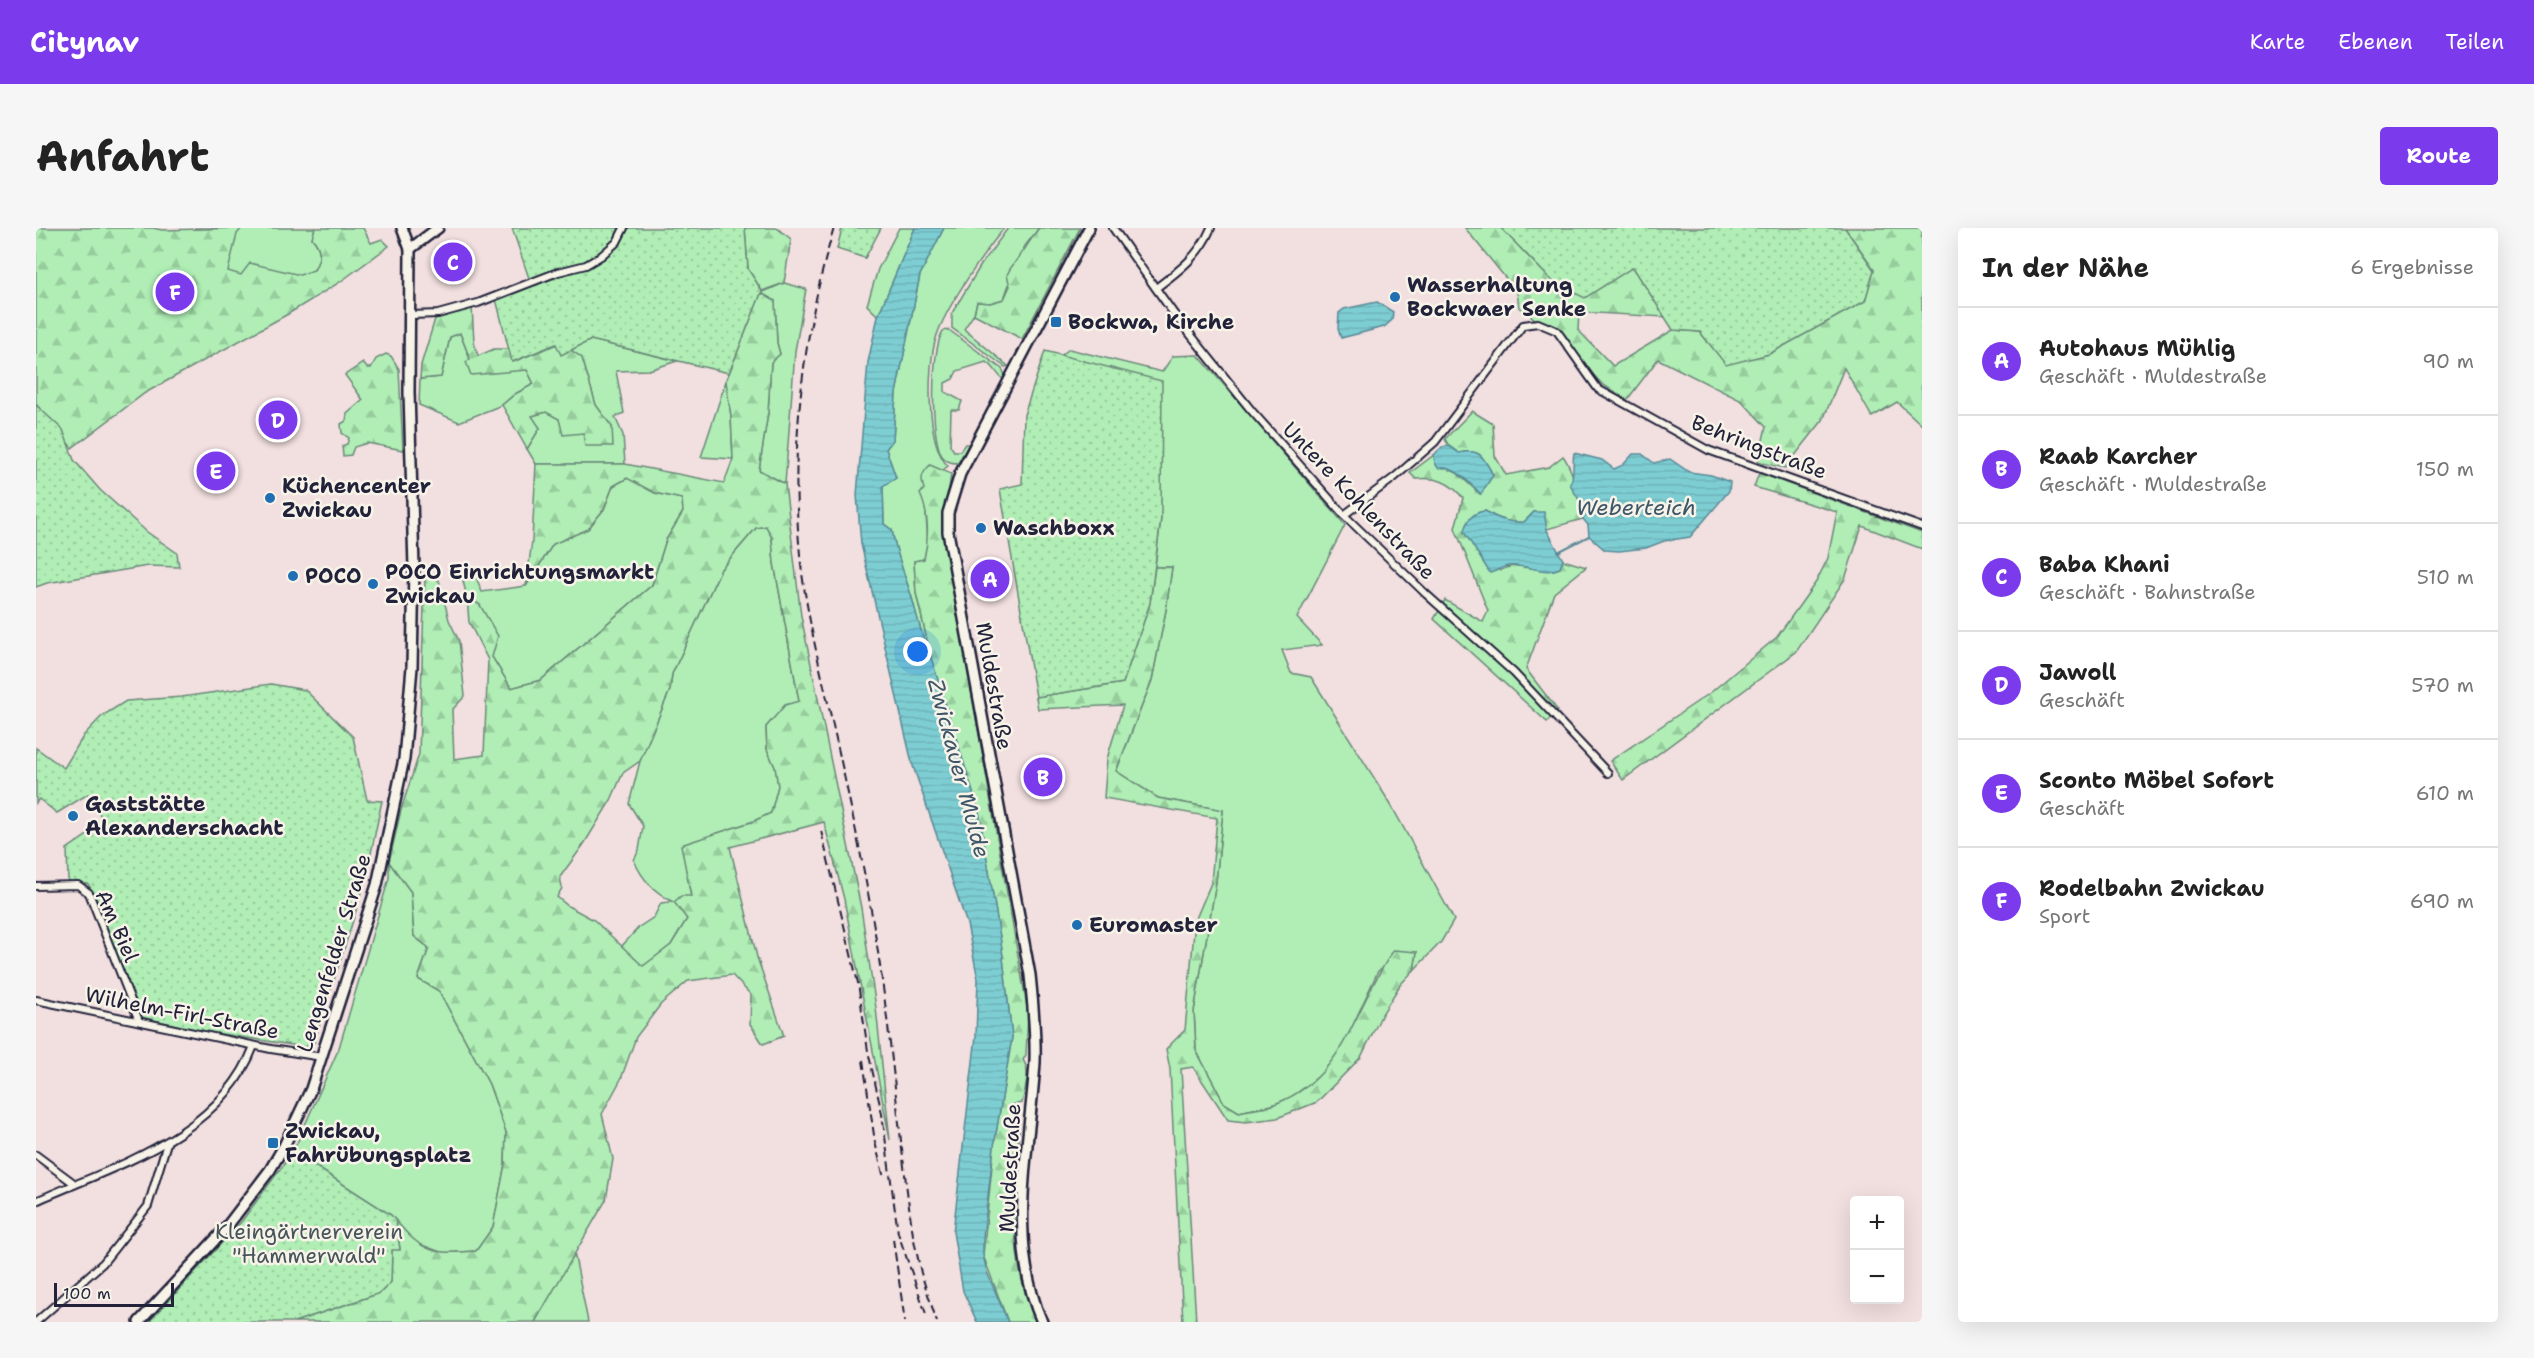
<!DOCTYPE html>
<html lang="de">
<head>
<meta charset="utf-8">
<style>
  body { margin:0; font-family:"Shantell Sans",sans-serif; background:#f6f6f6; color:#222 }
  .controls { position:absolute; right:18px; bottom:18px; display:grid; overflow:hidden; border-radius:6px; box-shadow:0 6px 24px #0002 }
  .controls button { width:54px; height:54px; display:grid; place-items:center; padding:0; border:0; border-bottom:2px solid #e0e0e0; background:#fff; color:#222; font:30px sans-serif }
  .scale { position:absolute; left:18px; bottom:15px; width:120px; box-sizing:border-box; padding-left:6px; border:3px solid #22223b; border-top:0; font-size:16px; line-height:21px; white-space:nowrap; color:#22223b; -webkit-text-stroke:4px #f7f3e8; paint-order:stroke }
  .you { position:absolute; left:882px; top:424px; width:21px; height:21px; margin:-15px; border:4px solid #fff; border-radius:50%; background:#1a73e8; box-shadow:0 0 0 9px #1a73e833 }
  .badge { display:grid; place-items:center; width:39px; height:39px; border-radius:50%; background:#7c3aed; color:#fff; font-size:20px; font-weight:700 }
  .pin { position:absolute; translate:-50% -50%; border:3px solid #fff; box-shadow:0 2px 6px #0006 }
  .list { margin:0; padding:0; list-style:none }
  h2 { display:flex; justify-content:space-between; align-items:center; height:78px; margin:0; padding:0 24px; font-size:26px }
  h2 small { font-size:20px; font-weight:400; color:#767676 }
  .list li { display:grid; grid-template-columns:39px 1fr auto; gap:18px; align-items:center; box-sizing:border-box; height:108px; padding:0 24px; border-top:2px solid #e0e0e0 }
  .list b { display:block; font-size:22px; white-space:nowrap }
  .list p { margin:0; font-size:20px; white-space:nowrap; color:#767676 }
  .list em { font-size:20px; font-style:normal; color:#767676 }
  .map { position:relative; flex:none; width:1886px; height:1094px; overflow:hidden; border-radius:6px }
  header { display:flex; align-items:center; gap:36px; box-sizing:border-box; height:84px; padding:0 30px; background:#7c3aed; color:#fff }
  header strong { font-size:28px }
  nav { display:flex; gap:33px; margin-inline-start:auto; font-size:21px }
  .intro { display:flex; align-items:center; justify-content:space-between; box-sizing:border-box; height:144px; padding:0 36px }
  h1 { margin:0; font-size:42px }
  .button { padding:15px 27px; border-radius:6px; background:#7c3aed; color:#fff; font-size:21px; font-weight:700 }
  main { display:flex; gap:36px; padding:0 36px }
  aside { flex:1; background:#fff; border-radius:6px; box-shadow:0 6px 24px #0002 }
  .map>svg:first-child { display:block }
  .green { fill:#b0eeb5; stroke:#698878; stroke-width:1.5 }
  .forest { fill:url(#forest-firs); stroke:#698878; stroke-width:1.5; fill-rule:evenodd }
  .garden { fill:url(#garden-dots); stroke:#698878; stroke-width:1.5 }
  .water { fill:url(#water-rules); stroke:#598996; stroke-width:1.5 }
  .lines { fill:none; stroke-linecap:round; stroke-linejoin:round }
  .stream { stroke:#598996; stroke-width:2 }
  .street-casing { stroke:#22223b; stroke-width:10 }
  .secondary-casing { stroke:#22223b; stroke-width:14 }
  .primary-casing { stroke:#22223b; stroke-width:14 }
  .street { stroke:#f7f3e8; stroke-width:6 }
  .secondary { stroke:#f7f3e8; stroke-width:9 }
  .primary { stroke:#f7f3e8; stroke-width:9 }
  .rail { stroke:#22223b; stroke-width:2; stroke-dasharray:9 4.5; stroke-linecap:butt }
  .poi-dot { fill:#1f6fb2; stroke:#f7f3e8; stroke-width:2 }
  .labels { text-anchor:middle; dominant-baseline:central; stroke-width:5; stroke-linejoin:round; paint-order:stroke }
  .poi-label { font-size:21px; font-weight:bold; fill:#22223b; stroke:#f7f3e8; text-anchor:start }
  .street-label { font-size:21px; fill:#22223b; stroke:#f7f3e8 }
  .park-label { font-size:21px; fill:#46555a; stroke:#f7f3e8 }
  .water-label { font-size:22px; font-style:italic; fill:#3d5669; stroke:#f7f3e8 }
</style>
</head>
<body>
<header>
<strong>Citynav</strong>
<nav><a>Karte</a><a>Ebenen</a><a>Teilen</a></nav>
</header>
<div class="intro"><h1>Anfahrt</h1><a class="button">Route</a></div>
<main>
<div class="map">
<svg width="1886" height="1094" viewBox="0 0 1886 1094">
  <defs>
    <pattern id="forest-firs" width="22" height="20" patternUnits="userSpaceOnUse" patternTransform="scale(1.5)"><rect width="22" height="20" fill="#b0eeb5"/><path d="M5 1l3.5 6h-7zM16 11l3.5 6h-7z" fill="#97cc9d"/></pattern>
    <pattern id="garden-dots" width="8" height="8" patternUnits="userSpaceOnUse" patternTransform="scale(1.5)"><rect width="8" height="8" fill="#b0eeb5"/><path d="M2 2h.1M6 6h.1" fill="none" stroke="#97cc9d" stroke-width="1.8" stroke-linecap="round"/></pattern>
    <pattern id="water-rules" width="6" height="5" patternUnits="userSpaceOnUse" patternTransform="scale(1.5)"><rect width="6" height="5" fill="#7dced3"/><path d="M0 2.5h6" fill="none" stroke="#6cb1b6"/></pattern>
  </defs>
  <rect width="100%" height="100%" fill="#f2dfdf"/>
  <filter id="ink" filterUnits="userSpaceOnUse"><feTurbulence type="fractalNoise" baseFrequency=".0167" numOctaves="2"/><feDisplacementMap in="SourceGraphic" scale="12" xChannelSelector="R" yChannelSelector="G"/><feConvolveMatrix kernelMatrix="1 2 1 2 8 2 1 2 1" color-interpolation-filters="sRGB"/></filter>
  <g filter="url(#ink)">
    <g class="green">
      <path d="M159 0H279L276 10C286 21 285 30 278 42L174 93Z"/>
      <path d="M863 0H879L842 88 831 77 842 41Z"/>
      <path d="M908 0H968C948 25 909 80 900 110 891 139 890 216 912 238L907 242H902L888 262 892 314 888 331 878 333 880 365 896 433C887 413 882 392 876 370 869 347 860 326 856 302L848 296 847 258 860 250 850 221 857 212 860 165 884 47Z"/>
      <path d="M972 0H1003L989 18 981 32 968 71 954 75 941 74 938 86 928 101 972 138 969 139 916 100V85L945 37Z"/>
      <path d="M748 55 770 61 759 123 749 256 723 242 732 185 735 134 744 126 741 115 739 73 725 65Z"/>
      <path d="M913 102 966 141 969 147 967 151C960 146 958 137 950 134L921 143 917 151 909 155V164L926 173 923 182H915L914 217 918 223H924L929 216H933L922 235C916 235 910 234 906 228 894 209 895 121 907 103Z"/>
      <path d="M424 105 434 131 491 142 498 156 479 166 466 177 423 194 383 177 384 151 405 149 414 109Z"/>
      <path d="M555 112 641 133 613 142 580 143 588 185 579 189 587 207 589 236H500L491 221 504 200 495 188 511 184 523 191 576 199 560 177 546 130 535 122Z"/>
      <path d="M1033 121 1126 144 1137 128 1162 127 1309 297 1261 390 1286 417 1246 422 1255 445 1275 449 1355 577 1418 692 1405 714 1378 742 1381 724 1342 743 1311 810 1292 841 1256 869 1236 877 1203 884 1188 875 1160 822 1158 783 1180 654 1187 582 1122 570 1080 544 1116 452 1130 382 1136 339H1119L1125 290 1026 127Z"/>
      <path d="M690 153 695 188 697 231 665 229Z"/>
      <path d="M592 250 619 265 646 271 647 284 630 312 616 357 505 452 475 460 456 429 444 377 431 369 427 353 440 349 446 364 490 358 517 316 552 301 568 281 577 258Z"/>
      <path d="M730 298 736 310 738 335 763 473 737 491 730 499 731 521 739 539 742 558 735 585 718 593 646 617 655 669 639 674 651 691 635 717 607 739 585 719 603 699 618 689 625 675 637 674C619 664 606 652 598 632L603 622 607 598 593 576 604 533 634 462 636 446 685 341 720 300Z"/>
      <path d="M353 634 375 664 378 708 393 720 382 751 403 763 453 856 470 904 469 936 457 999 440 1023 407 1025 378 1014 355 987 257 924 303 820 353 650Z"/>
      <path d="M538 1024 552 1094H499Z"/>
    </g>
    <g class="forest">
      <path d="M0 0H117L126 2 206 0 201 6 192 43 205 47 214 35 264 47 278 42C285 30 286 21 276 10L279 0H327L335 15 346 11 353 18 304 54 252 86 109 165 36 220 0 176Z"/>
      <path d="M709 0H741L755 11 748 55 726 63 712 41Z"/>
      <path d="M1003 0H1044L986 111 938 86 941 74 954 75 968 71 974 58 971 47C974 39 978 36 982 30 990 21 995 10 1003 0Z"/>
      <path d="M1429 0H1465L1518 55 1597 39 1629 89 1543 84 1542 102 1577 138 1637 102 1664 104 1690 136 1733 126 1829 73 1838 41 1809 0H1886V197L1861 174 1836 189 1808 140 1787 192 1749 240 1722 234 1730 199 1706 173 1622 131 1591 172 1566 156 1519 106 1483 79 1481 64Z"/>
      <path d="M725 65 739 73 741 115 744 126 735 134 732 185 723 242 749 256 765 388 825 680 840 780 854 912 808 671 788 594 694 619 721 729 748 808 727 816 714 796 715 767 696 747 652 753 625 776 600 809 585 851 566 886 577 931 570 972 499 1094H258L344 1065 355 1054 356 1021H364L360 993C388 1026 398 1026 440 1023L457 999 469 936 470 904 453 856 403 763 382 751 393 720 378 708 375 664 353 634 365 582 383 526 389 348 403 352 413 392 423 413 429 468 416 482 418 531 448 527 452 432 433 394 431 369 444 377 462 408 456 429 475 460 505 452 616 357 630 312 647 284 646 271 619 265 591 250 577 258 568 281 552 301 517 316 490 358 496 313 500 236H589L688 255 697 231 695 188 690 153ZM730 298 736 310 738 335 763 473 749 477 730 499 731 521 739 539 742 558 735 585 718 593 645 617 655 668H645L638 674 651 691 635 717 607 738 558 692 532 678 521 669 526 660 524 649 548 616 575 572 587 545 604 533 634 462 636 446 685 341 720 300Z"/>
      <path d="M436 79 438 114 442 128 458 121H473L477 134 521 116 525 126 535 122 546 130 560 177 576 199 577 218H549L547 205 527 207 523 191 510 184 496 188 504 200 491 221 466 177 479 166 498 156 491 142 435 147 430 134 434 131 424 105 414 109 405 149 384 151 385 137 399 91Z"/>
      <path d="M350 126 355 128 363 141 367 222 331 215 318 219 315 227 307 228 306 218 311 216 313 210 306 205 305 196 310 193 311 186 327 172 309 147 327 135 331 140H335L340 131Z"/>
      <path d="M1436 183 1457 196 1459 228 1470 247 1513 239 1527 228C1535 238 1548 278 1547 291L1511 301 1498 284 1488 294C1472 295 1462 291 1449 283 1437 284 1430 293 1428 304L1464 343C1483 330 1503 348 1524 340L1527 332 1550 339 1518 365 1490 441 1522 483 1511 494 1398 391 1409 372 1447 394 1452 383 1419 300 1427 270C1414 254 1401 249 1380 251L1374 245 1398 227 1399 235 1421 245 1444 266 1457 247C1447 229 1445 220 1423 225L1413 218 1409 211Z"/>
      <path d="M894 237 915 246 907 303 992 784 990 827 987 832C995 843 989 862 986 875L976 877 975 881 984 892C978 959 971 1032 1000 1094H972L947 1027 958 918 976 809 966 721 943 584 896 433 880 365 878 333 888 331C893 311 893 285 884 266L888 261C884 250 886 245 894 237Z"/>
      <path d="M1723 245 1886 305V321L1826 298 1809 351 1760 424 1587 552 1574 533 1674 465 1741 409 1780 354 1792 330 1801 284 1718 259Z"/>
      <path d="M1119 339H1136L1130 382 1116 452 1080 543 1122 570 1187 582 1180 654 1158 783 1160 822 1188 875 1203 884C1215 881 1228 881 1239 876 1312 848 1317 778 1358 722L1381 724 1378 742 1364 757 1346 786 1325 829 1281 874 1241 890 1210 894 1192 892 1157 839 1145 841 1160 1094H1147L1134 841 1130 821 1149 802 1159 693 1175 655 1181 590 1068 570 1071 531 1087 477 1002 481 1000 469 1087 455 1114 375Z"/>
    </g>
    <g class="garden">
      <path d="M476 0H709L712 41 726 63 693 145 555 112 525 127 520 116 476 134 460 71 495 56Z"/>
      <path d="M806 0H845L829 30 801 21Z"/>
      <path d="M1465 0H1809L1838 42 1829 73 1733 126 1690 137 1664 104 1637 102 1597 39 1549 70 1518 55Z"/>
      <path d="M1009 123 1126 153 1125 290 1114 375 1087 455 1000 469 964 261 986 256 988 187Z"/>
      <path d="M0 177 27 202 38 232 64 262 111 304 141 325 143 339 112 338 11 355 0 359Z"/>
      <path d="M235 456 269 462 317 509 331 572 346 573C340 599 336 625 329 650 315 706 294 760 278 815L269 819 166 803 105 789 59 667 52 656 38 655 32 652 31 621 69 595 52 566 21 585 3 571 0 575V520L28 540 48 507 66 488 90 473 146 469Z"/>
      <path d="M257 924 355 987 360 993 364 1022H356L355 1054 344 1065 258 1094H113L205 994Z"/>
    </g>
    <g class="water">
      <path d="M879 0H908L884 47 860 165 857 212 850 221 860 250 847 258 848 296 856 302C860 326 869 347 876 370 882 392 887 413 896 433L943 584 966 721 976 809 958 918 947 1009V1027L951 1044 972 1094H941L927 1063 917 1004 940 808 942 751 931 696 876 535 825 316 821 267 832 134 842 88Z"/>
      <path d="M1341 74 1357 84 1356 92 1348 99 1305 110 1302 101 1303 85 1308 81Z"/>
      <path d="M1413 218 1423 225C1445 220 1447 229 1457 247L1445 266C1433 255 1419 237 1402 240L1399 235 1398 227 1406 219Z"/>
      <path d="M1538 225 1566 232 1578 241 1587 237 1597 226H1606L1618 235 1634 231 1653 244 1675 247 1694 254 1693 263 1654 309 1628 313 1610 320 1583 323 1569 322 1553 308 1552 297 1547 291 1548 281 1534 256C1539 248 1536 235 1538 225Z"/>
      <path d="M1449 283C1462 291 1472 295 1488 294L1498 284H1508L1511 302 1527 332 1524 340C1505 348 1491 335 1472 338 1466 339 1461 343 1454 345L1428 304C1430 293 1437 284 1449 283Z"/>
    </g>
    <g class="lines">
      <path class="stream" d="M1522 324 1553 308"/>
      <g class="street-casing">
        <g id="street">
          <path d="M1077 0 1138 86 1215 182 1308 287 1390 366 1478 445 1572 545"/>
          <path d="M1120 60C1144 42 1163 28 1175 0"/>
          <path d="M375 87 402 86 442 75 522 44 550 37 565 28 581 14 588 0"/>
          <path d="M1308 287 1359 249 1399 214 1487 97 1502 95 1521 103 1562 161 1672 222 1886 299"/>
          <path d="M0 658 42 657 53 665 103 793"/>
          <path d="M0 772 235 821 286 829"/>
          <path d="M0 927 39 956"/>
          <path d="M0 973C81 937 184 908 218 818"/>
          <path d="M0 1094 67 1035 112 978 131 915"/>
        </g>
      </g>
      <g class="secondary-casing">
        <g id="secondary">
          <path d="M374 21 402 0"/>
          <path d="M103 1094 189 1001 234 942 248 918 275 861 341 657 368 531 376 439 378 340 373 164 374 21 366 0"/>
        </g>
      </g>
      <g class="primary-casing">
        <path id="primary" d="M1006 1094C970 1012 994 919 999 834 1000 805 997 776 994 747L912 304V285L924 246 1053 0"/>
      </g>
      <use href="#street" class="street"/>
      <use href="#secondary" class="secondary"/>
      <use href="#primary" class="primary"/>
      <g class="rail">
        <path d="M798 0C765 112 752 228 766 345 772 389 782 432 792 475 807 542 822 609 834 676 854 786 861 897 877 1007L885 1045 901 1094"/>
        <path d="M785 603 822 755 832 823 846 886 862 1005 890 1086"/>
        <path d="M827 832 839 914 848 950"/>
        <path d="M857 1011 869 1094"/>
      </g>
    </g>
  </g>
  <g class="poi-dot">
    <circle cx="1359" cy="69" r="6"/>
    <rect x="1014" y="88" width="12" height="12" rx="3"/>
    <circle cx="234" cy="270" r="6"/>
    <circle cx="945" cy="300" r="6"/>
    <circle cx="257" cy="348" r="6"/>
    <circle cx="337" cy="356" r="6"/>
    <circle cx="37" cy="588" r="6"/>
    <circle cx="1041" cy="697" r="6"/>
    <rect x="231" y="909" width="12" height="12" rx="3"/>
  </g>
  <g class="labels">
    <g class="poi-label">
      <text x="1371" y="57">Wasserhaltung<tspan x="1371" dy="24">Bockwaer Senke</tspan></text>
      <text x="1032" y="94">Bockwa, Kirche</text>
      <text x="246" y="258">Küchencenter<tspan x="246" dy="24">Zwickau</tspan></text>
      <text x="957" y="300">Waschboxx</text>
      <text x="349" y="344">POCO Einrichtungsmarkt<tspan x="349" dy="24">Zwickau</tspan></text>
      <text x="269" y="348">POCO</text>
      <text x="49" y="576">Gaststätte<tspan x="49" dy="24">Alexanderschacht</tspan></text>
      <text x="1053" y="697">Euromaster</text>
      <text x="249" y="903">Zwickau,<tspan x="249" dy="24">Fahrübungsplatz</tspan></text>
    </g>
    <g class="street-label">
      <text transform="translate(1723 219) rotate(21)">Behringstraße</text>
      <text transform="translate(1323 273) rotate(46)">Untere Kohlenstraße</text>
      <text transform="translate(958 458) rotate(80)">Muldestraße</text>
      <text transform="translate(81 698) rotate(66)">Am Biel</text>
      <text transform="translate(298 725) rotate(-73)">Lengenfelder Straße</text>
      <text transform="translate(146 785) rotate(11)">Wilhelm-Firl-Straße</text>
      <text transform="translate(974 940) rotate(-87)">Muldestraße</text>
    </g>
    <g class="park-label">
      <text x="273" y="1004">Kleingärtnerverein<tspan x="273" dy="24">"Hammerwald"</tspan></text>
    </g>
    <g class="water-label">
      <text x="1600" y="279">Weberteich</text>
      <text transform="translate(923 540) rotate(75)">Zwickauer Mulde</text>
    </g>
  </g>
</svg>
<div class="controls">
<button>+</button>
<button>−</button>
</div>
<div class="scale">100 m</div>
<div class="you"></div>
<div class="pin badge" style="left:954px;top:351px">A</div>
<div class="pin badge" style="left:1007px;top:549px">B</div>
<div class="pin badge" style="left:417px;top:34px">C</div>
<div class="pin badge" style="left:242px;top:192px">D</div>
<div class="pin badge" style="left:180px;top:243px">E</div>
<div class="pin badge" style="left:139px;top:64px">F</div>
</div>
<aside>
<h2>In der Nähe<small>6 Ergebnisse</small></h2>
<ul class="list">
<li><span class="badge">A</span><div><b>Autohaus Mühlig</b><p>Geschäft · Muldestraße</p></div><em>90 m</em></li>
<li><span class="badge">B</span><div><b>Raab Karcher</b><p>Geschäft · Muldestraße</p></div><em>150 m</em></li>
<li><span class="badge">C</span><div><b>Baba Khani</b><p>Geschäft · Bahnstraße</p></div><em>510 m</em></li>
<li><span class="badge">D</span><div><b>Jawoll</b><p>Geschäft</p></div><em>570 m</em></li>
<li><span class="badge">E</span><div><b>Sconto Möbel Sofort</b><p>Geschäft</p></div><em>610 m</em></li>
<li><span class="badge">F</span><div><b>Rodelbahn Zwickau</b><p>Sport</p></div><em>690 m</em></li>
</ul>
</aside>
</main>
</body>
</html>
